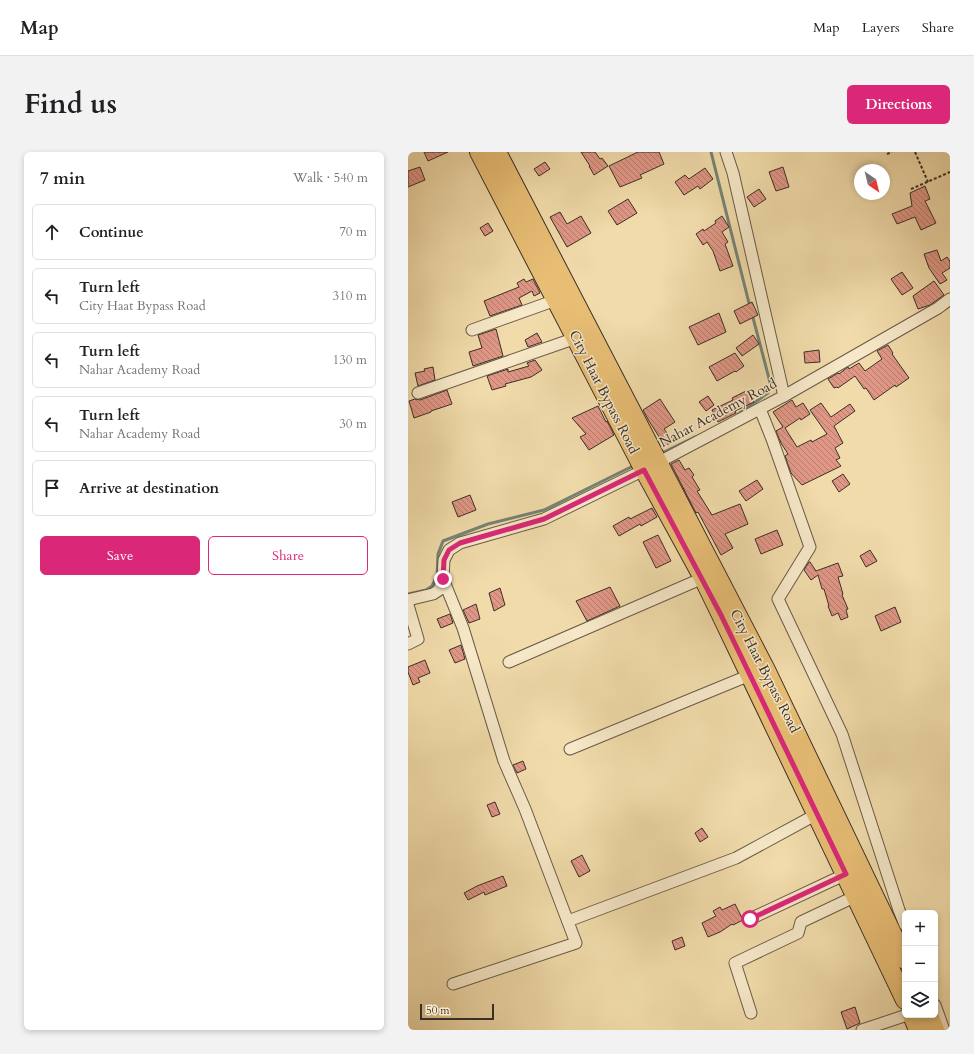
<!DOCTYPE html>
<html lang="en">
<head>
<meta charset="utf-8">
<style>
  body { margin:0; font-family:Cardo,serif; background:#f2f2f2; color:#202124 }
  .controls { position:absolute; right:12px; bottom:12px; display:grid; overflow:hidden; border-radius:6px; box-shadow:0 2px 6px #0003 }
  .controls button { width:36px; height:36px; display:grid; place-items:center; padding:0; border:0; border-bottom:1px solid #e0e0e0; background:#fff; color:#202124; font:20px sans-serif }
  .compass { position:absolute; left:446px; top:12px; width:36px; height:36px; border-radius:50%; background:#fff; box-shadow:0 2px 6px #0003; rotate:145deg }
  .scale { position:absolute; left:12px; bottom:10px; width:74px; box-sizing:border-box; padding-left:4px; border:2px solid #3b2f27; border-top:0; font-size:11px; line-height:14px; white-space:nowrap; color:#3b2f27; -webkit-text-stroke:3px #f6e8c8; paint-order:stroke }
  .stop { position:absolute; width:12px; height:12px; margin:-9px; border:3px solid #db2777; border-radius:50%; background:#fff }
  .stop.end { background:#db2777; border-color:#fff; box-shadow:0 1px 4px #0008 }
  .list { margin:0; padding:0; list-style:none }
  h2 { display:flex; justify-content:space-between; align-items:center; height:52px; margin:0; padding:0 16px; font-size:17px }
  h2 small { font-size:13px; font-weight:400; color:#757577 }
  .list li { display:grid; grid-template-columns:26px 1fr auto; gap:12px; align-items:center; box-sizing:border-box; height:56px; margin:0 8px 8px; padding:0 8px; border:1px solid #e0e0e0; border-radius:6px }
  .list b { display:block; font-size:15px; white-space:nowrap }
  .list p { margin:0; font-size:13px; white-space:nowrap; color:#757577 }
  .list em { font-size:13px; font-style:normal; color:#757577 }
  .actions { display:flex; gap:8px; padding:12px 16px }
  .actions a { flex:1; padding:9px 0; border:1px solid #db2777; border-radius:6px; text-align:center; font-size:14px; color:#db2777 }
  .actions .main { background:#db2777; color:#fff }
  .icon { flex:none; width:22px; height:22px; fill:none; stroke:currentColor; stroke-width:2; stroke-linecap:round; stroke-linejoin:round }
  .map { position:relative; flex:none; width:542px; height:878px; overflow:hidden; border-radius:6px }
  header { display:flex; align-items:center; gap:24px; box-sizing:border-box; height:56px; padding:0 20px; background:#fff; border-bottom:1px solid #e0e0e0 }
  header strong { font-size:19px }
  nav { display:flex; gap:22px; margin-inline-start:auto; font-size:14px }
  .intro { display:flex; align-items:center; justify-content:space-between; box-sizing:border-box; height:96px; padding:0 24px }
  h1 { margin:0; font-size:28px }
  .button { padding:10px 18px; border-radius:6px; background:#db2777; color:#fff; font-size:14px; font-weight:700 }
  main { display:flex; gap:24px; padding:0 24px }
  aside { flex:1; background:#fff; border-radius:6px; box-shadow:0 2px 6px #0003 }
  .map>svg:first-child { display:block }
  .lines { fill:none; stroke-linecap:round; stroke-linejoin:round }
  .stream { stroke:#758377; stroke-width:3 }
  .building { fill:url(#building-back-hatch); stroke:#3b2f27 }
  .street-casing { stroke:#685a48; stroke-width:13 }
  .primary-casing { stroke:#3b2f27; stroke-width:20 }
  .path { stroke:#3b2f27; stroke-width:2; stroke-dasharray:3 2; stroke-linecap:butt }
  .street { stroke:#f6e8c8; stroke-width:11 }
  .primary { stroke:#e8be75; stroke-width:18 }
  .route { stroke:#db2777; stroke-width:5 }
  .labels { text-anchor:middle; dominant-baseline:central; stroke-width:3; stroke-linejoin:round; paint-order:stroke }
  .street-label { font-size:14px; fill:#3b2f27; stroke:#f6e8c8 }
</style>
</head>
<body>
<header>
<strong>Map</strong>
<nav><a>Map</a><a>Layers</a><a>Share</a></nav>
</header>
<div class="intro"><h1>Find us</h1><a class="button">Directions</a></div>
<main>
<aside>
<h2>7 min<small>Walk · 540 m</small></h2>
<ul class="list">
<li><svg class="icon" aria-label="ahead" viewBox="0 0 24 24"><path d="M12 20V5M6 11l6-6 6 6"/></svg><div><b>Continue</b></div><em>70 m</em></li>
<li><svg class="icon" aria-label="left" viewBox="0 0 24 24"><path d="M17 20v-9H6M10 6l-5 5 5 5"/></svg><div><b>Turn left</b><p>City Haat Bypass Road</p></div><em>310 m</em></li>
<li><svg class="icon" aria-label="left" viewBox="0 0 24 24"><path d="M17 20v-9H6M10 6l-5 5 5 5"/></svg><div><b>Turn left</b><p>Nahar Academy Road</p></div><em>130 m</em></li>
<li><svg class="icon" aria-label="left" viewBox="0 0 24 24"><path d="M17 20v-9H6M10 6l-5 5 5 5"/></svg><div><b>Turn left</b><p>Nahar Academy Road</p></div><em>30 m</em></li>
<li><svg class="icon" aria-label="arrive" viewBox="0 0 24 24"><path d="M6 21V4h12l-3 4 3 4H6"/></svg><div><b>Arrive at destination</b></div></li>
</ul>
<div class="actions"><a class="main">Save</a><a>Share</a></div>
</aside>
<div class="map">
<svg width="542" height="878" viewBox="0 0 542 878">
  <defs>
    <pattern id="building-back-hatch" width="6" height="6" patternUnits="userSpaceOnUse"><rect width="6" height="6" fill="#e09786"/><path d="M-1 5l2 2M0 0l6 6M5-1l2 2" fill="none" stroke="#b77c6e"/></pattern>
  </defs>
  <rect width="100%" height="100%" fill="#f1dbaa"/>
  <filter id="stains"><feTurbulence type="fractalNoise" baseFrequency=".005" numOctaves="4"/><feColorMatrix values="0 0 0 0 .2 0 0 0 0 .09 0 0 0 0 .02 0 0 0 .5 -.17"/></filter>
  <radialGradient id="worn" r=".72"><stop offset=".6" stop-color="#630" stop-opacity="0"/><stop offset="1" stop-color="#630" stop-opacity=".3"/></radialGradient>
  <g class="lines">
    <g class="stream">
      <path d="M303 0 342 155"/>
      <path d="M329 263 360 241 363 234 344 162"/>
      <path d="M252 302 287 285"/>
      <path d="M0 442 18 438 24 434 29 424 30 402 35 389 80 372 136 358 227 313"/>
    </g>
  </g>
  <g class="building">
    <path d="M16 0H40L20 9Z"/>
    <path d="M173 0H187L192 7 194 6 200 14 186 23 181 14H182Z"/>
    <path d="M230 0H251L256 12 232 23 234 26 212 35 201 14Z"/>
    <path d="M137 10 142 17 131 24 126 17Z"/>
    <path d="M12 15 17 28 0 35V19Z"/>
    <path d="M375 15 381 35 368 39 361 20Z"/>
    <path d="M297 16 305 27 292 37 290 34 276 43 267 30 277 23 281 27Z"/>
    <path d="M517 34 522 47 517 49 528 71 513 78 507 65 489 72 484 62 504 54 502 41Z"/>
    <path d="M351 37 358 47 346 55 339 45Z"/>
    <path d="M220 47 229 61 209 73 200 59Z"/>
    <path d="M152 60 159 72 173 64 183 81 159 95 142 65Z"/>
    <path d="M314 64 321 75 314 80 320 90 317 92 325 114 312 119 305 99 299 90 295 93 288 82 295 77 296 79 308 71 307 69Z"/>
    <path d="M80 71 85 79 77 84 72 76Z"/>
    <path d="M529 98 533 109 539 105 542 109V116L534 121 539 128 532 132 521 116 516 102Z"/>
    <path d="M494 120 505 136 494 143 483 127Z"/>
    <path d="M116 127 118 130 125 127 132 141 126 144 124 139 111 146 114 153 82 164 76 149 111 135 109 131Z"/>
    <path d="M526 129 536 143 522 153 510 157 505 144Z"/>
    <path d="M344 150 350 163 332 172 326 159Z"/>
    <path d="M311 161 318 180 290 193 281 175Z"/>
    <path d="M88 177 95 204 65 214 61 200 74 196 70 183Z"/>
    <path d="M129 181 134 190 120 195 117 188Z"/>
    <path d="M345 183 351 192 334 204 328 196Z"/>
    <path d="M480 193 485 201 484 202 501 226 488 235 487 233 466 248 458 236 456 237 447 224 430 236 429 235 426 236 420 227 430 221 431 222 440 215 441 217 451 211 457 219 474 207 469 199Z"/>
    <path d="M411 198 412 210 397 211 396 200Z"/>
    <path d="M327 201 336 214 328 220 327 219 309 229 301 215Z"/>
    <path d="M127 208 134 218 123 225 97 232 98 234 84 238 79 224 100 217V220L121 214 119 211Z"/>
    <path d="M25 215 27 228 10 234 7 221 17 219 16 217Z"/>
    <path d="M39 238 44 252 23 259V260L6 266 1 249 7 247 12 248Z"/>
    <path d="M338 239 346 250 327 259 328 261 310 270 304 258 325 248 324 246Z"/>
    <path d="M300 244 306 253 298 259 291 250Z"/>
    <path d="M252 247 267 270 256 277 265 289 257 294 241 269 235 258Z"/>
    <path d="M384 248 388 255 395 251 402 262 393 268 392 266 377 276 389 295 403 288 404 290 419 282 402 258 413 251 423 265 442 252 447 259 426 274 435 291 427 296 432 306 428 308 433 314 394 333 383 321 377 304 380 302 373 291 368 279 375 275 365 260Z"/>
    <path d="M190 254 198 270 199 269 206 283 181 298 172 285 178 282 164 266Z"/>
    <path d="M271 308 277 318 281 316 286 323 284 325 292 338 289 339 304 363 332 352 340 372 317 382 325 396 313 403 290 360 288 361 263 312Z"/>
    <path d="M435 322 442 332 431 340 424 329Z"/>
    <path d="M349 328 355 337 338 349 331 339Z"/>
    <path d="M62 343 68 358 50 365 44 350Z"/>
    <path d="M244 356 249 365 233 374 232 372 211 384 205 374 221 365 222 367Z"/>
    <path d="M369 378 375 393 353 402 347 387Z"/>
    <path d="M250 383 263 409 248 416 235 390Z"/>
    <path d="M462 398 469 409 458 415 452 404Z"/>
    <path d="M401 410H402L408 419 430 411 435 424 430 425 435 442 434 443 440 457 438 458 440 465 433 468 430 461 424 464 420 454H421L416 437H414L410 423 403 428 396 418Z"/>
    <path d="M202 435 212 454 179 469 168 449Z"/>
    <path d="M92 436 97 453 86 459 81 441Z"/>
    <path d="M68 452 72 467 61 471 55 458Z"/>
    <path d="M487 455 493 470 473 479 467 464Z"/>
    <path d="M42 462 45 471 33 476 29 467Z"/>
    <path d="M53 493 57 507 47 511 41 498Z"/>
    <path d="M17 508 22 521 10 526 12 530 5 533 0 520V515Z"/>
    <path d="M115 609 118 617 109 621 105 613Z"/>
    <path d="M87 650 92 662 84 665 79 653Z"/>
    <path d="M294 676 300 685 292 690 287 681Z"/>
    <path d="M174 703 182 719 171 725 163 709Z"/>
    <path d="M95 724 99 734 77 743 76 740 60 748 56 741 69 734Z"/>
    <path d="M327 752 335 768 325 773 324 772 312 780 300 785 294 771 308 764 305 759 312 755 314 758Z"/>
    <path d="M274 785 277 794 267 798 264 789Z"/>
    <path d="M447 855 452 871 439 877 433 860Z"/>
  </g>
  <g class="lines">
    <g class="street-casing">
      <g id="street">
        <path d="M318 0 325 21 376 244"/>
        <path d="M64 178 148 148"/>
        <path d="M10 241 168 186"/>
        <path d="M352 257 364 287 402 395 370 447 434 582 491 758 497 773"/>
        <path d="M35 427 55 476 96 609 117 657 168 791 45 832"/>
        <path d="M0 448 25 442 31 438 35 427 36 408 41 398 52 391 136 367 236 318 376 244 530 156 542 147"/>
        <path d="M0 453 10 487 0 492"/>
        <path d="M101 510 295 426"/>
        <path d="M162 597 342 523"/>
        <path d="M342 767 438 722"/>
        <path d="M160 769 328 706 409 662"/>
        <path d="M527 853 536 878"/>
        <path d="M343 861 327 811 390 781 393 770 448 744"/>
        <path d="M454 878 499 863"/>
      </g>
    </g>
    <g class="primary-casing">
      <g id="primary">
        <path d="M71 0 236 318 295 426 313 463 497 848"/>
        <path d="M89 0 358 518 497 808"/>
        <path d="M504 863 510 878"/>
        <path d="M521 863 527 878"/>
      </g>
    </g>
    <g class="path">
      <path d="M507 0 520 30"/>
      <path d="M479 2 484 0"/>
      <path d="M503 37 542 20"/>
    </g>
    <use href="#street" class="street"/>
    <use href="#primary" class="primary"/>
  </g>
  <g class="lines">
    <path class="route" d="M35 427 36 408 41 398 52 391 136 367 236 318 313 463 438 722 342 767"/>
  </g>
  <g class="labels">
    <g class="street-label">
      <text transform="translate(196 240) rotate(63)">City Haat Bypass Road</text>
      <text transform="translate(310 261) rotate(-28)">Nahar Academy Road</text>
      <text transform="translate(357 519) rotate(63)">City Haat Bypass Road</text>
    </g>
  </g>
  <rect width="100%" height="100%" filter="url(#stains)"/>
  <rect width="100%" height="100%" fill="url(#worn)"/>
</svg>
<div class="controls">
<button>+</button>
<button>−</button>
<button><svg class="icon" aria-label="layers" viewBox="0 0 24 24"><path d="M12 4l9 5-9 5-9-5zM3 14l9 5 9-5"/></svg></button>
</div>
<svg class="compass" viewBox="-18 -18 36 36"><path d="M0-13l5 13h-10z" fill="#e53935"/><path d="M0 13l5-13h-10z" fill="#757577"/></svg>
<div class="scale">50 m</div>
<div class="stop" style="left:342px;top:767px"></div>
<div class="stop end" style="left:35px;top:427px"></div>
</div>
</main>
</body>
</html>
